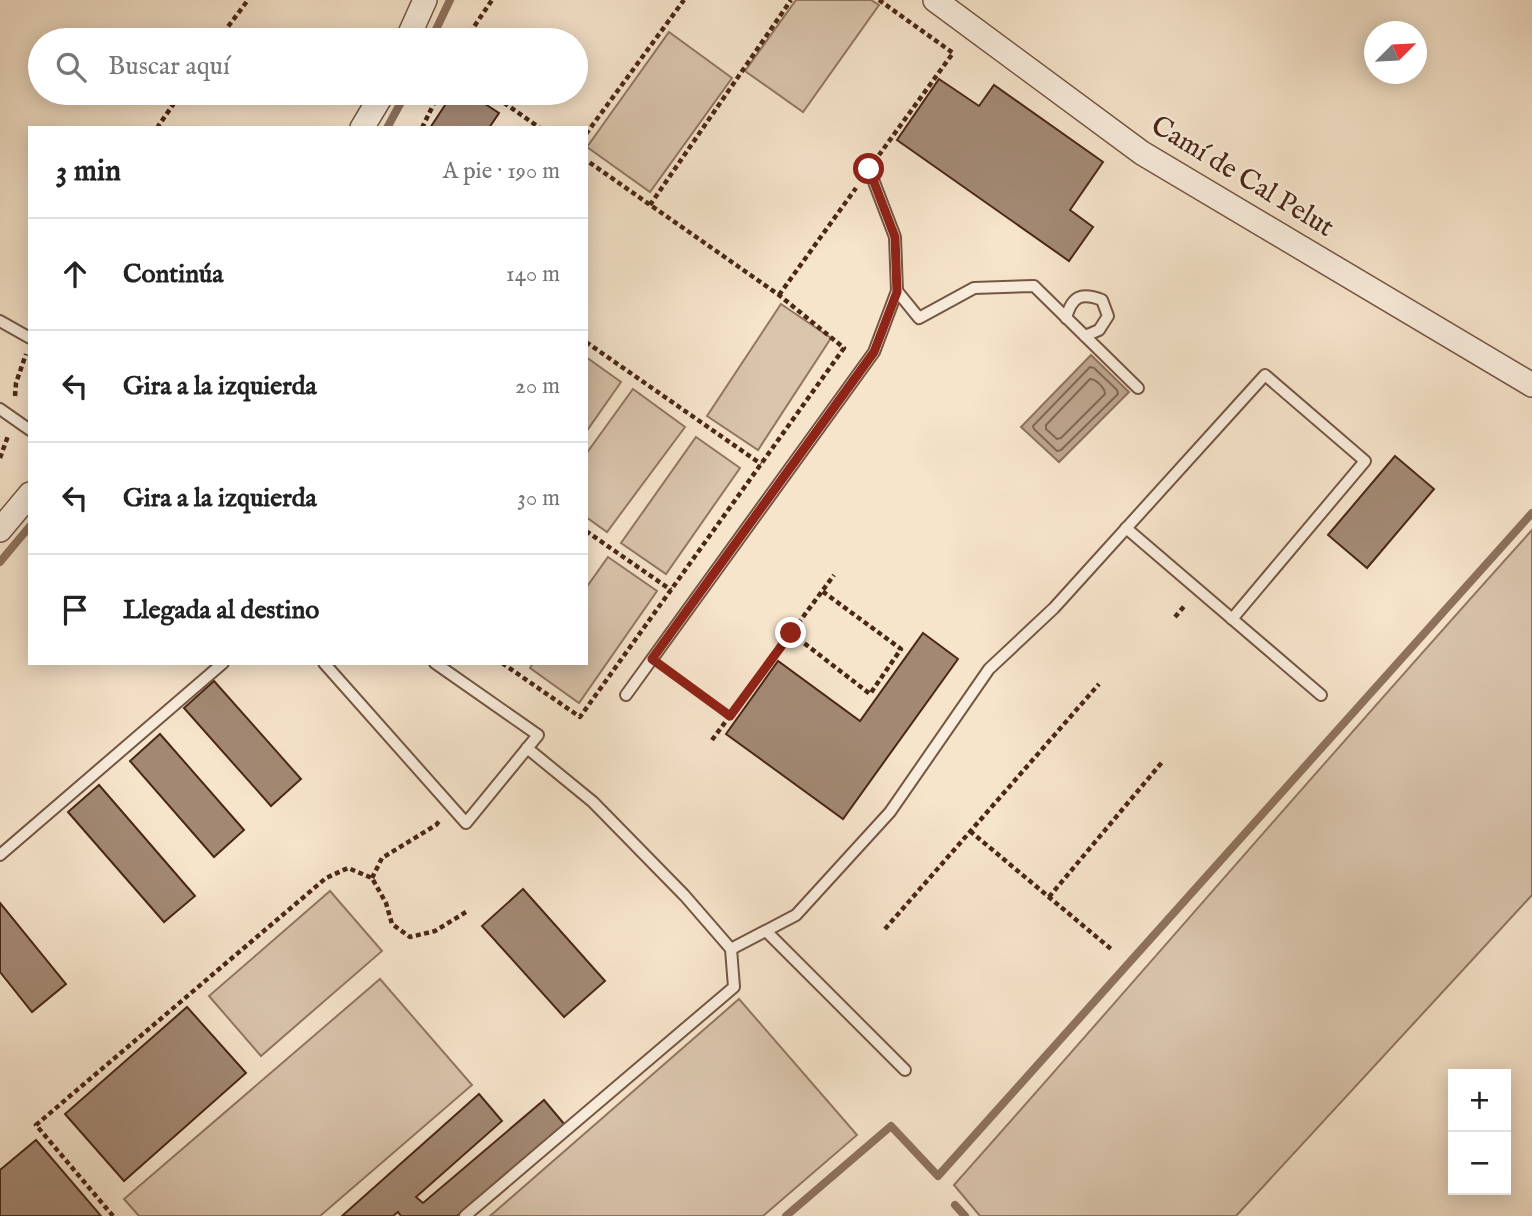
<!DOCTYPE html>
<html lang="es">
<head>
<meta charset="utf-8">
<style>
  body { margin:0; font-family:"IM FELL English",serif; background:#f2f2f2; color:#222 }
  .controls { position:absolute; right:21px; bottom:21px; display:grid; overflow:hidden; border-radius:0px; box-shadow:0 4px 18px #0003 }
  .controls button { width:63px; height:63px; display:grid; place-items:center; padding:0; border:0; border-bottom:2px solid #e0e0e0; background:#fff; color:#222; font:35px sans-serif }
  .compass { position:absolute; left:1364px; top:21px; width:63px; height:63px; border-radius:50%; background:#fff; box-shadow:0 4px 18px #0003; rotate:66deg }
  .stop { position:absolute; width:21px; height:21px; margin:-16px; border:5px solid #8f2418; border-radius:50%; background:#fff }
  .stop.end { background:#8f2418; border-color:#fff; box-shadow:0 2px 7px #0008 }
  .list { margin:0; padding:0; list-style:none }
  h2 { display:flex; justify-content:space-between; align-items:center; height:91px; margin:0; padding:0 28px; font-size:30px }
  h2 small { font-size:23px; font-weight:400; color:#767676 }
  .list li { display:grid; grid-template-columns:46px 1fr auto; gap:21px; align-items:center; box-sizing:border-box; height:112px; padding:0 28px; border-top:2px solid #e0e0e0 }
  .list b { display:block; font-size:26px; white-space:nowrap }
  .list em { font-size:23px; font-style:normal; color:#767676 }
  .icon { flex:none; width:38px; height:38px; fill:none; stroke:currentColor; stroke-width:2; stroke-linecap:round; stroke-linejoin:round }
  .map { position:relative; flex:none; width:1532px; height:1216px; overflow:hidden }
  .search { position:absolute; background:#fff; box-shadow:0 4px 18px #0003; left:28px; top:28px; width:560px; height:77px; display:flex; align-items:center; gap:18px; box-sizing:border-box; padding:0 24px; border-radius:38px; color:#767676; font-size:26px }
  .panel { position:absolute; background:#fff; box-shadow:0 4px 18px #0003; left:28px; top:126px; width:560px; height:539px; border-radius:0px }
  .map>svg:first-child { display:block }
  .green { fill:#d9c4ac; stroke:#927661; stroke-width:2 }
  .water { fill:#bca48d; stroke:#8e725d; stroke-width:2 }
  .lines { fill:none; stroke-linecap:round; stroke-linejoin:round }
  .shore { stroke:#836652; stroke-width:2 }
  .stream { stroke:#8e725d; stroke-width:8 }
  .building { fill:#a38974; stroke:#4a2716; stroke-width:2 }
  .service-casing { stroke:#755643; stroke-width:14 }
  .minor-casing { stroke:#755643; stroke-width:26 }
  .path { stroke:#4a2716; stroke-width:4.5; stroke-dasharray:5 3.5; stroke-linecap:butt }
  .service { stroke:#f9eddd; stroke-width:10 }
  .minor { stroke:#f9eddd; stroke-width:23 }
  .route { stroke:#8f2418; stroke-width:9 }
  .labels { text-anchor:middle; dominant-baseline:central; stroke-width:5; stroke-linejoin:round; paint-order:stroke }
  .street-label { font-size:28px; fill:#4a2716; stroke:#f9eddd }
</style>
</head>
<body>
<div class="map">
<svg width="1532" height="1216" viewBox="0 0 1532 1216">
  <rect width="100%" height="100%" fill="#f6e4cb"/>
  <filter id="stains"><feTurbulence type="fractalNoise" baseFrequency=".00286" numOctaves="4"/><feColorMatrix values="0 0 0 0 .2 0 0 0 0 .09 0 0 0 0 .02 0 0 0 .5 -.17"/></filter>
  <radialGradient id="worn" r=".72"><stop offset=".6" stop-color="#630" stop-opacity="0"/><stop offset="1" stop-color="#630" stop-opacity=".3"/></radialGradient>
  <g class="green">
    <path d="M796 0H871L879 5 803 112 745 71Z"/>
    <path d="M669 32 732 78 650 192 587 147Z"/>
    <path d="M781 304 831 338 758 450 707 416Z"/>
    <path d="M586 357 621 382 586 432Z"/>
    <path d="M633 389 685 427 607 532 586 517V454Z"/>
    <path d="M696 437 740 468 666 574 621 543Z"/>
    <path d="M1532 530V895L1236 1216H980L954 1185C1148 967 1337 746 1532 530Z"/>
    <path d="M608 557 657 591 579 703 530 668 533 663H586V588Z"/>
    <path d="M330 891 382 951 261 1056 209 996Z"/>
    <path d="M380 979 472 1085 320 1216H139L124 1199Z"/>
    <path d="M739 999 857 1135 763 1216H490Z"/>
  </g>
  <path class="water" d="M1091 355 1129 392 1059 462 1021 427Z"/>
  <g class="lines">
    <g class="shore">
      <path d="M1090 367 1094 368 1117 390 1118 394 1061 450 1057 451 1034 429 1033 426Z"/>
      <path d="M1090 379C1096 379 1105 388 1105 394L1061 438 1057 439 1046 429V425Z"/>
    </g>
    <g class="stream">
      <path d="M431 40 450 0"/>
      <path d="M387 128 406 93"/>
      <path d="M0 562 30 526"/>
      <path d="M955 1205 965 1216"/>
      <path d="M786 1216 891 1126 938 1176 1532 513"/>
    </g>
  </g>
  <g class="building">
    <path d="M939 79 979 106 994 85 1103 162 1070 210 1093 227 1069 261 897 140Z"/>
    <path d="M453 93H468L499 113 489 128H430Z"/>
    <path d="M1395 456 1434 489 1367 568 1328 535Z"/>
    <path d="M923 633 958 659 843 819 726 734 778 661 860 721Z"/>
    <path d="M214 681 301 779 271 806 184 708Z"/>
    <path d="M160 734 244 830 214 857 130 761Z"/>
    <path d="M99 785 195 896 164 922 68 812Z"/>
    <path d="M523 889 605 981 564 1017 482 926Z"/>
    <path d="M0 903 66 984 32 1012 0 972Z"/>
    <path d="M187 1007 246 1073 124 1181 65 1114Z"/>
    <path d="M479 1094 502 1121 416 1197 423 1203 544 1100 565 1125 457 1216H401L398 1212 393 1216H342Z"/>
    <path d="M36 1140 101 1216H0V1170Z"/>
  </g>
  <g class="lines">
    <g class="service-casing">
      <g id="service">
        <path d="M897 291 919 318 974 288 1034 286 1138 388"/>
        <path d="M1066 318C1072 296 1081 292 1102 300L1108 316 1099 330 1085 336"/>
        <path d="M0 321 30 338"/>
        <path d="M0 409 30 430"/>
        <path d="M1126 528 1321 695"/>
        <path d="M324 663 466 823 538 735 435 663"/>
        <path d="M626 695 874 352 897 291 895 237 869 169"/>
        <path d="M0 855 223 663"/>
        <path d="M766 931 905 1070"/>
        <path d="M731 949 796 915 890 812 989 669 1054 608 1265 375 1365 461 1232 619"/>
        <path d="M465 1216 734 987 731 949 685 896 593 802 527 748"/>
      </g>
    </g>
    <g class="minor-casing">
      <g id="minor">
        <path d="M935 0 1142 153 1532 385"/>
        <path d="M407 40 425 0"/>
        <path d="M362 128 383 93"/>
        <path d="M0 530 30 494"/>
      </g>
    </g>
    <g class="path">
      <path d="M879 0 953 53 879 155"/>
      <path d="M218 40 248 0"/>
      <path d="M465 40 492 0"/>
      <path d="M490 93 540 128"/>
      <path d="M157 128 181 93"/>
      <path d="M422 128 439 93"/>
      <path d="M586 134 684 0"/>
      <path d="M650 205 791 0"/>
      <path d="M779 295 856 188"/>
      <path d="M586 342 761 464"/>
      <path d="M15 396 16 383 26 354"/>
      <path d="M0 458 8 436"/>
      <path d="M586 531 671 590"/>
      <path d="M1175 617 1186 604"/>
      <path d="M791 633 870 694 901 649 822 591"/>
      <path d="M502 663 580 717 844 348 779 295 586 160"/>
      <path d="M665 669 730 716"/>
      <path d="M712 740 834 575"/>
      <path d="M970 831 1111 949"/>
      <path d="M372 878 382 858 436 825 441 819"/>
      <path d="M1049 897 1163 761"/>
      <path d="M885 929 1099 684"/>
      <path d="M113 1216 36 1125 326 878 348 868 372 878 386 903 392 924 410 937 435 931 466 912"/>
    </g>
    <use href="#service" class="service"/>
    <use href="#minor" class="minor"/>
  </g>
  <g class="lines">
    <path class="route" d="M791 633 730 716 652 659 874 352 897 292 895 237 869 169"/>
  </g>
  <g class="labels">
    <g class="street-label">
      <text transform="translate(1242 177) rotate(31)">Camí de Cal Pelut</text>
    </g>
  </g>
  <rect width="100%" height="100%" filter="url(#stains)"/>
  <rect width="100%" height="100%" fill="url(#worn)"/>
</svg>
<div class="controls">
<button>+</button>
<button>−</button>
</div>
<svg class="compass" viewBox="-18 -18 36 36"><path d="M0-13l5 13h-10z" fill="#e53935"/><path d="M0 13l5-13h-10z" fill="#767676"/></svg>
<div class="stop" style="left:869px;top:169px"></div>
<div class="stop end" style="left:791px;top:633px"></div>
<div class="search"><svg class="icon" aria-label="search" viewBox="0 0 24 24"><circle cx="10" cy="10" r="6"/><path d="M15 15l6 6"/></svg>Buscar aquí</div>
<section class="panel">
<h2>3 min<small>A pie · 190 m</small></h2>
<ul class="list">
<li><svg class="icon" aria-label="ahead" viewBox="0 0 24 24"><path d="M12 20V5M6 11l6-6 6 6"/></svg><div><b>Continúa</b></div><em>140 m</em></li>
<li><svg class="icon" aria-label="left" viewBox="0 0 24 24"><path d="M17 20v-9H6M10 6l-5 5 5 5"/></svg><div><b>Gira a la izquierda</b></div><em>20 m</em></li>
<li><svg class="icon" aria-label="left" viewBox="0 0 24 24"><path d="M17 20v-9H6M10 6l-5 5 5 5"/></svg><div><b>Gira a la izquierda</b></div><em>30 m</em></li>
<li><svg class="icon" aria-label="arrive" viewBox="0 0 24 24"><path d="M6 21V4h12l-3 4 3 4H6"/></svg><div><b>Llegada al destino</b></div></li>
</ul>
</section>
</div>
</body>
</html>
